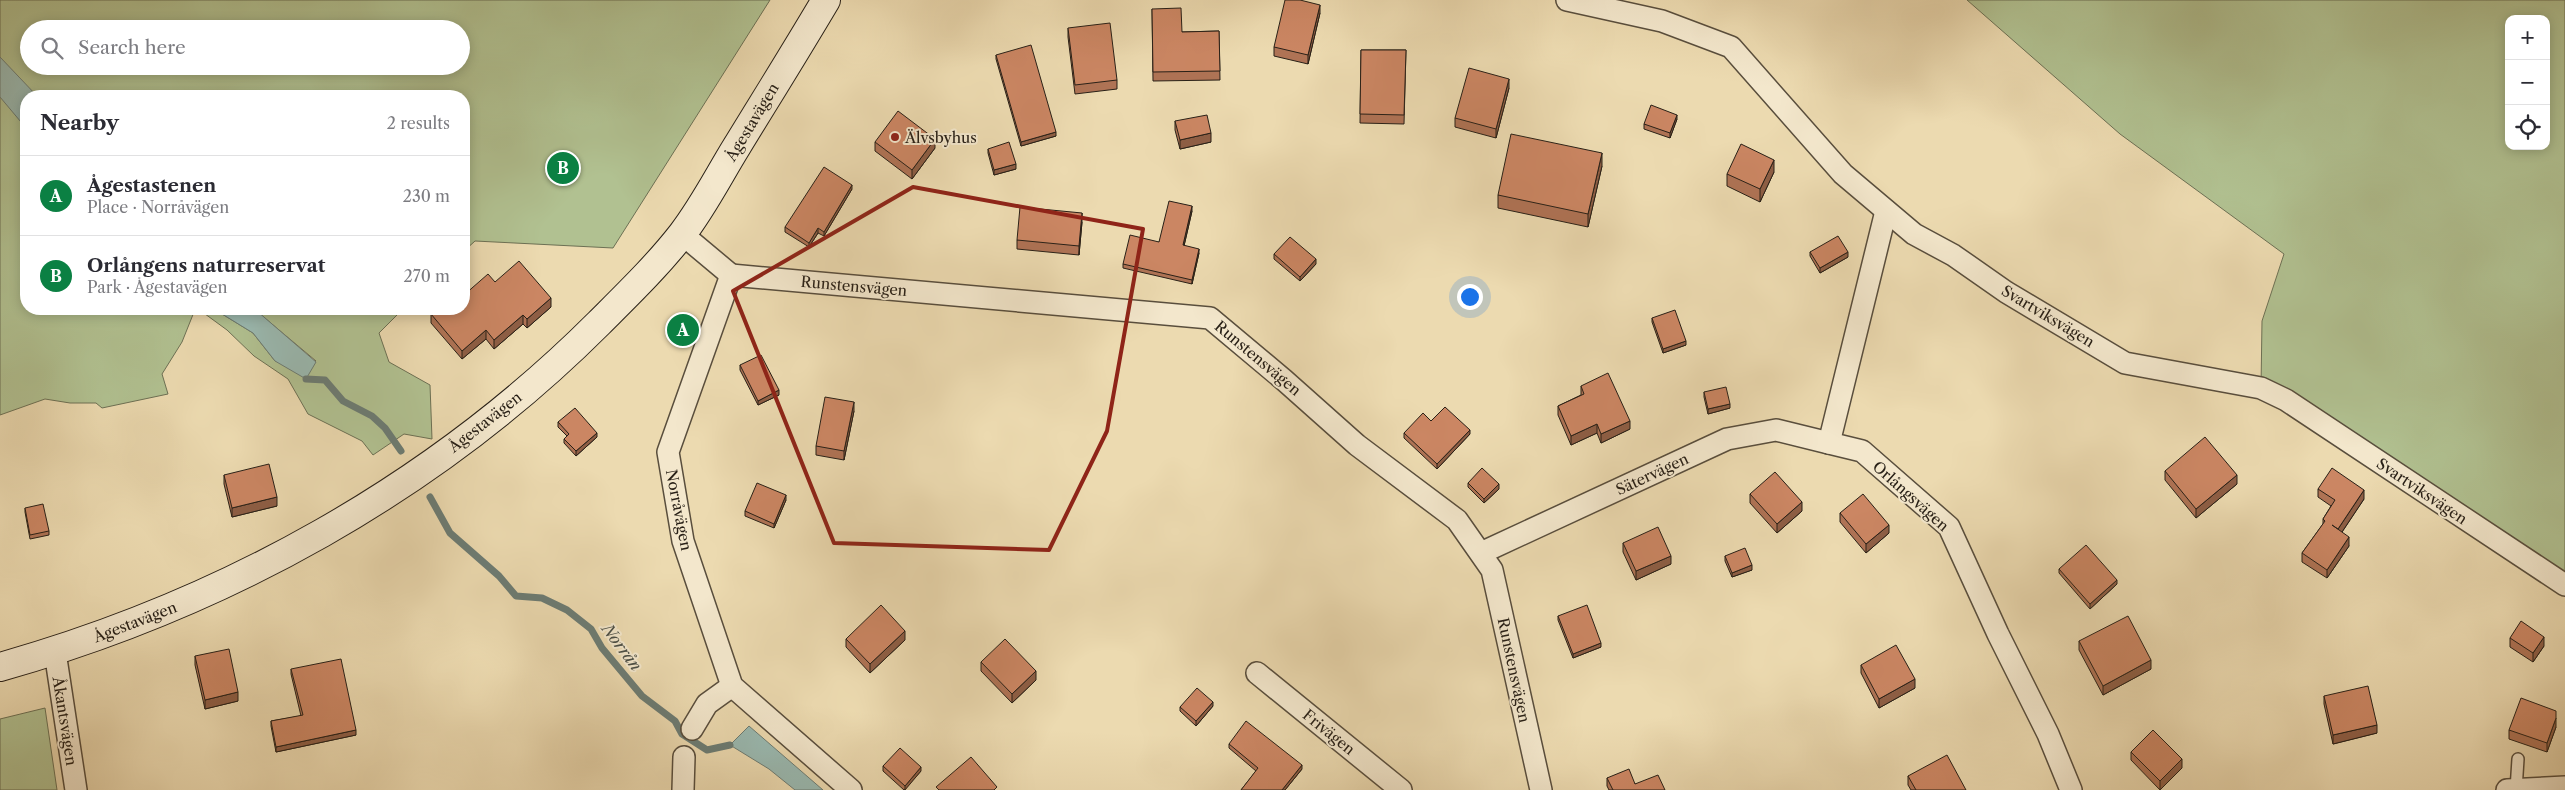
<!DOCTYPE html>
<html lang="en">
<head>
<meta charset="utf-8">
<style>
  body { margin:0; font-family:"Libre Caslon Text",serif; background:#f2f2f3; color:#2b2b33 }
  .controls { position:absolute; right:15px; top:15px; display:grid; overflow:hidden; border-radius:10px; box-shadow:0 2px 12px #0003 }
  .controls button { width:45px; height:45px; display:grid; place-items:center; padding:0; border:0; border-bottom:1px solid #e1e1e2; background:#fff; color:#2b2b33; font:25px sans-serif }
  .you { position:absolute; left:1469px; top:296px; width:18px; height:18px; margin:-12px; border:4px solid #fff; border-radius:50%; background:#1a73e8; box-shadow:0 0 0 8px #1a73e833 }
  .badge { display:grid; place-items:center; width:32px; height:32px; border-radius:50%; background:#0b8043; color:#fff; font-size:16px; font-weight:700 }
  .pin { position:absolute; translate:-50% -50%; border:2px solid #fff; box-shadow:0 1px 5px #0006 }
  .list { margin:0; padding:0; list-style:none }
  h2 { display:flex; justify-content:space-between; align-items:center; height:65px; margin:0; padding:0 20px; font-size:21px }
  h2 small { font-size:16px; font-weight:400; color:#7c7c81 }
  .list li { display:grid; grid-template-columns:32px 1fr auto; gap:15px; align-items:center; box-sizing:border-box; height:80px; padding:0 20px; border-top:1px solid #e1e1e2 }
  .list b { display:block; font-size:19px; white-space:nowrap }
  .list p { margin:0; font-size:16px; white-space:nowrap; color:#7c7c81 }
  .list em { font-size:16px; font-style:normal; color:#7c7c81 }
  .icon { flex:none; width:28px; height:28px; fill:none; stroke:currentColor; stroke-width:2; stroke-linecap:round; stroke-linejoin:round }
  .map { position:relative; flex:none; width:2565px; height:790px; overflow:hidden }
  .search { position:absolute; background:#fff; box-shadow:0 2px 12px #0003; left:20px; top:20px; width:450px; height:55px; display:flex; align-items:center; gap:12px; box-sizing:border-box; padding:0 18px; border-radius:28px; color:#7c7c81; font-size:19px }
  .panel { position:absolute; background:#fff; box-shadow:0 2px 12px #0003; left:20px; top:90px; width:450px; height:225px; border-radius:20px }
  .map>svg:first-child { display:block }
  .green { fill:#b1c191; stroke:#6c7054; fill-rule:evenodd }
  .water { fill:#9abab2; stroke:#6c7c74 }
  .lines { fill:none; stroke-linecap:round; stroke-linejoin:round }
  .stream { stroke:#6c7c74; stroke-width:7 }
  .lane-casing { stroke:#594e3d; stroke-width:14 }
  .street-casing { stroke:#594e3d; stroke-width:24 }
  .secondary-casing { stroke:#282017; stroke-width:30 }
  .lane { stroke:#f3e7cc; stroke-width:11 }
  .street { stroke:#f3e7cc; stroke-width:21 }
  .secondary { stroke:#f3e7cc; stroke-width:28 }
  .wall { fill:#af7355; stroke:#282017 }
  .shaded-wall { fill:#8e5e45; stroke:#282017 }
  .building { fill:#cb8663; stroke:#282017 }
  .marked { fill:none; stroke:#8f2418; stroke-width:4; stroke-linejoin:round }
  .poi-dot { fill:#8f2418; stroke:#f3e7cc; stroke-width:2 }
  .labels { text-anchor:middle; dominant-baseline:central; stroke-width:4; stroke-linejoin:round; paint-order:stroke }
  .street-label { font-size:15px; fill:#282017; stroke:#f3e7cc }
  .poi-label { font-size:15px; fill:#282017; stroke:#f3e7cc; text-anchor:start }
  .water-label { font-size:16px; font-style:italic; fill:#4a4e46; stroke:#f3e7cc }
</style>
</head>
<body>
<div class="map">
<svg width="2565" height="790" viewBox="0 0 2565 790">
  <rect width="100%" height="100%" fill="#ecdab0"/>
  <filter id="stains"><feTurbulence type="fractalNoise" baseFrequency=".004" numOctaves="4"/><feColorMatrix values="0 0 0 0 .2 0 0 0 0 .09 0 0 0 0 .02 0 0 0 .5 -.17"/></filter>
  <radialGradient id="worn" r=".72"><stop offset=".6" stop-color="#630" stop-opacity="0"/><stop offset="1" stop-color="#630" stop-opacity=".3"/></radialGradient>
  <g class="green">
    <path d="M0 0H770L613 248 475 241 464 251V96H26V309H214L253 333 275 361H316L254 309H403L379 333 389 362 430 385 432 439 404 434 373 455 362 441 308 414 288 379 254 356 227 330 201 311 194 312 182 342 162 374 168 394 102 408 96 403H70L45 399 0 415ZM29 29H461V66H29Z"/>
    <path d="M1967 0H2565V585L2261 388 2262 321 2284 254 2120 134ZM2509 19H2546V146H2509Z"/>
    <path d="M45 708 57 790H0V719Z"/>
  </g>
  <g class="water">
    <path d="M0 57 37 96H26V128L0 97Z"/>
    <path d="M214 309H254L257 311 316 362 306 379 275 361 253 333Z"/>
    <path d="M749 726 823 790H795L769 769 730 745Z"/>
  </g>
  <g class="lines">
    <g class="stream">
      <path d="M306 379 325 380 343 401 372 416 385 428 401 451"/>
      <path d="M430 497 450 533 499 576 516 596 542 598 567 610 591 629 602 648 642 696 675 721 682 734 707 750 730 745"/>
    </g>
    <g class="lane-casing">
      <path id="lane" d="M2516 790 2518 759"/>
    </g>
    <g class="street-casing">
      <g id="street">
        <path d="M1567 0 1662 21 1731 47 1843 174 1914 234 1953 255 2006 292 2125 363 2261 388 2286 400 2565 585"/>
        <path d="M1886 211 1829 443 1862 451 1949 527 1998 634 2048 734 2071 790"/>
        <path d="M682 234 731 275"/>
        <path d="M731 275 1210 318 1284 380 1357 445 1457 520 1492 570 1541 790"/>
        <path d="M731 275 668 452 683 541 732 686 851 790"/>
        <path d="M1481 553 1727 439 1776 430 1829 443"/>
        <path d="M55 652 76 790"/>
        <path d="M1257 673 1401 790"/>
        <path d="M692 729 707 704 732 686"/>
        <path d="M683 790 684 757"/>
        <path d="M2507 790 2565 787"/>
      </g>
    </g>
    <g class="secondary-casing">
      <path id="secondary" d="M0 667C224 604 434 488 599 323 628 294 657 266 682 234 703 207 719 175 737 146 767 97 797 49 826 0"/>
    </g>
    <use href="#lane" class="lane"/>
    <use href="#street" class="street"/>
    <use href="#secondary" class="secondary"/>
  </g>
  <g class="wall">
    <path d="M1152 9 1182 32 1219 31 1220 80 1153 81Z"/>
    <path d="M1320 13 1308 64 1274 56V47Z"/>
    <path d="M1068 28 1117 80V89L1075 94 1068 37Z"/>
    <path d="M1361 50H1406L1404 124 1360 123Z"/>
    <path d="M996 55 1056 136 1021 146 996 59Z"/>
    <path d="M1509 88 1496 138 1455 127V118Z"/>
    <path d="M1677 119 1670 138 1644 129V124Z"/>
    <path d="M1175 121 1211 142 1180 149 1175 130Z"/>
    <path d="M875 142 935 148 912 179 875 151Z"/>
    <path d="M988 149 1016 169 994 175 988 153Z"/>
    <path d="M1602 166 1588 227 1498 208V195Z"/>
    <path d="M1774 172 1760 202 1727 186V174Z"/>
    <path d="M852 189 824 236 818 233 809 247 785 232V227Z"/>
    <path d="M1192 211 1184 246 1199 253 1192 284 1123 268V264L1159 242Z"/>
    <path d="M1082 222 1079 255 1017 249V240Z"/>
    <path d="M1810 252 1848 257 1820 273 1810 256Z"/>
    <path d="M1274 254 1316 264 1300 281 1274 259Z"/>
    <path d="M495 282 551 307 527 328 523 324 494 349 486 339 462 359 431 323V314Z"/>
    <path d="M1652 318 1686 345 1663 353 1652 322Z"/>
    <path d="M740 365 779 395 758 405 740 370Z"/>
    <path d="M1581 386 1630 429 1601 443 1597 433 1571 445 1558 415V406L1581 395Z"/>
    <path d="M1704 392 1730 408 1708 414 1704 397Z"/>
    <path d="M854 411 844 460 816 455V446Z"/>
    <path d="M1431 421 1470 434 1437 469 1404 438V433Z"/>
    <path d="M558 422 597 437 576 456 564 443V439L567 436 558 427Z"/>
    <path d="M2165 471 2237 484 2196 518 2165 480Z"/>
    <path d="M224 475 277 506 232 517 224 484Z"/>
    <path d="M1468 483 1499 489 1484 503 1468 487Z"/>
    <path d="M2318 489 2364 499 2342 532 2349 546 2327 578 2302 562V553L2323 524V519L2331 506 2318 497Z"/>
    <path d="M1750 494 1802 511 1777 533 1750 503Z"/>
    <path d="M786 500 774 528 745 516V511Z"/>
    <path d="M25 508 49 531V535L30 539 25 512Z"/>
    <path d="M1840 513 1889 533 1866 553 1840 522Z"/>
    <path d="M1623 543 1671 564 1636 580 1623 552Z"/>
    <path d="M1725 556 1752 570 1732 577 1725 561Z"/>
    <path d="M2059 569 2117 584 2090 609 2059 573Z"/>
    <path d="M1558 616 1601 647 1573 658 1558 620Z"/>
    <path d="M2510 638 2544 646 2533 662 2510 647Z"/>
    <path d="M846 639 905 640 870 673 846 647Z"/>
    <path d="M2079 641 2151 669 2103 695 2079 650Z"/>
    <path d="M195 656 238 701 205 709 195 665Z"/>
    <path d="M981 662 1036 680 1012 703 981 671Z"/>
    <path d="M1861 665 1915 688 1879 708 1861 673Z"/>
    <path d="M291 669 356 735 276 752 271 726V721L301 716 291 674Z"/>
    <path d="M2324 696 2377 733 2333 744 2324 704Z"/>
    <path d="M1213 706 1196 726 1180 711V707Z"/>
    <path d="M2556 727 2547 752 2509 739V730Z"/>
    <path d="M1229 744 1302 769 1285 790H1241L1256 771 1229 748Z"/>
    <path d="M2131 752 2182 768 2160 790 2131 760Z"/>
    <path d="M883 766 921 771 904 790 883 771Z"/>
    <path d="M1908 776 1966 790H1911L1908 785Z"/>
    <path d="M1607 778 1635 784 1665 790H1609L1607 786Z"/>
  </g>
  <g class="shaded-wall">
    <path d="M1320 5V13L1308 64V55Z"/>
    <path d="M1509 79V88L1496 138V129Z"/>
    <path d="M1677 115V119L1670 138V133Z"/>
    <path d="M1056 132V136L1021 146V142Z"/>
    <path d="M1211 133V142L1180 149V140Z"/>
    <path d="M935 139V148L912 179V170Z"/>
    <path d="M1602 153V166L1588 227V214Z"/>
    <path d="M1774 160V172L1760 202V189Z"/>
    <path d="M1016 164V169L994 175V170Z"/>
    <path d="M852 185V189L824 236V232Z"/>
    <path d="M1192 206V211L1183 250V245Z"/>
    <path d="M1082 213V222L1079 255V246Z"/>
    <path d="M818 228V233L809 247V243Z"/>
    <path d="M1199 249V253L1192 284V280Z"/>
    <path d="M1848 252V257L1820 273V268Z"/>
    <path d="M1316 259V264L1300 281V277Z"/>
    <path d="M551 298V307L527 328V319Z"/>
    <path d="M523 315V324L494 349V340Z"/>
    <path d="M486 330V339L462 359V351Z"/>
    <path d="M1686 341V345L1663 353V349Z"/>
    <path d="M779 390V395L758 405V401Z"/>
    <path d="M854 402V411L844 460V451Z"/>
    <path d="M1730 404V408L1708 414V409Z"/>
    <path d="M1630 421V429L1601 443V434Z"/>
    <path d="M1597 424V433L1571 445V436Z"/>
    <path d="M1470 430V434L1437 469V464Z"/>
    <path d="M597 433V437L576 456V451Z"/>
    <path d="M2237 475V484L2196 518V509Z"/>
    <path d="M1499 484V489L1484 503V499Z"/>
    <path d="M2364 490V499L2338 538V529Z"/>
    <path d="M786 495V500L774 528V524Z"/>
    <path d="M277 497V506L232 517V508Z"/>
    <path d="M1802 502V511L1777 533V524Z"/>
    <path d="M1889 525V533L1866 553V544Z"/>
    <path d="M2349 537V546L2327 578V570Z"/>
    <path d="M1671 556V564L1636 580V571Z"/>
    <path d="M1752 565V570L1732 577V573Z"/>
    <path d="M2117 580V584L2090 609V604Z"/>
    <path d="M905 631V640L870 673V664Z"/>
    <path d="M2544 637V646L2533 662V653Z"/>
    <path d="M1601 643V647L1573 658V654Z"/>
    <path d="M2151 660V669L2103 695V686Z"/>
    <path d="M1036 671V680L1012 703V694Z"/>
    <path d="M1915 679V688L1879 708V699Z"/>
    <path d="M238 692V701L205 709V700Z"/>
    <path d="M1213 702V706L1196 726V721Z"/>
    <path d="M2556 718V727L2547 752V743Z"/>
    <path d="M2377 725V733L2333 744V735Z"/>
    <path d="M356 730V735L276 752V747Z"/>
    <path d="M2182 759V768L2160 790V781Z"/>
    <path d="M1302 765V769L1285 790H1282Z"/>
    <path d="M921 767V771L905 790V786Z"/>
  </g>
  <g class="building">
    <path d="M1285 0H1300L1320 5 1308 55 1274 47Z"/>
    <path d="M1181 8 1182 32 1219 31 1220 71 1153 72 1152 9Z"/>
    <path d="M1110 23 1117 80 1075 85 1068 28Z"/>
    <path d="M1031 45 1056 132 1021 142 996 55Z"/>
    <path d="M1361 50H1406L1404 115 1360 114Z"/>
    <path d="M1469 68 1509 79 1496 129 1455 118Z"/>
    <path d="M1651 105 1677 115 1670 133 1644 124Z"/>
    <path d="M898 111 935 139 912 170 875 142Z"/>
    <path d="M1207 115 1211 133 1180 140 1175 121Z"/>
    <path d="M1511 134 1602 153 1588 214 1498 195Z"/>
    <path d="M1009 142 1016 164 994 170 988 149Z"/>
    <path d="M1741 144 1774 160 1760 189 1727 174Z"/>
    <path d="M824 167 852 185 824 232 818 228 809 243 785 227Z"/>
    <path d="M1169 201 1192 206 1183 245 1199 249 1192 280 1123 264 1130 235 1159 242Z"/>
    <path d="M1020 207 1082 213 1079 246 1017 240Z"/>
    <path d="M1838 236 1848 252 1820 268 1810 252Z"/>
    <path d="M1290 237 1316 259 1300 277 1274 254Z"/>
    <path d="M519 261 551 298 527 319 523 315 494 340 486 330 462 351 431 314 437 309H464V295L488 274 495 282Z"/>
    <path d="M1675 310 1686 341 1663 349 1652 318Z"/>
    <path d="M761 355 779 390 758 401 740 365Z"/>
    <path d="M1608 373 1630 421 1601 434 1597 424 1571 436 1558 406 1584 394 1581 386Z"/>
    <path d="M1726 387 1730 404 1708 409 1704 392Z"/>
    <path d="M825 397 854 402 844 451 816 446Z"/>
    <path d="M1445 407 1470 430 1437 464 1404 433 1423 413 1431 421Z"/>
    <path d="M575 408 597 433 576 451 564 439 569 434 558 422Z"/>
    <path d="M2205 437 2237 475 2196 509 2165 471Z"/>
    <path d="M269 464 277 497 232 508 224 475Z"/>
    <path d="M1482 468 1499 484 1484 499 1468 483Z"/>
    <path d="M2332 468 2364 490 2338 529 2332 525 2349 537 2327 570 2302 553 2325 521 2323 519 2335 500 2318 489Z"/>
    <path d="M1775 472 1802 502 1777 524 1750 494Z"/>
    <path d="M757 483 786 495 774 524 745 511Z"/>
    <path d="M1863 494 1889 525 1866 544 1840 513Z"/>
    <path d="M43 504 49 531 30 535 25 508Z"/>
    <path d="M1658 527 1671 556 1636 571 1623 543Z"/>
    <path d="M2086 545 2117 580 2090 604 2059 569Z"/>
    <path d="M1745 548 1752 565 1732 573 1725 556Z"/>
    <path d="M881 605 905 631 870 664 846 639Z"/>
    <path d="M1587 605 1601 643 1573 654 1558 616Z"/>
    <path d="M2128 616 2151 660 2103 686 2079 641Z"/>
    <path d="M2521 621 2544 637 2533 653 2510 638Z"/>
    <path d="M1005 639 1036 671 1012 694 981 662Z"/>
    <path d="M1896 645 1915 679 1879 699 1861 665Z"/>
    <path d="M229 649 238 692 205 700 195 656Z"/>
    <path d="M341 659 356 730 276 747 271 721 303 715 291 669Z"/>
    <path d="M2368 686 2377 725 2333 735 2324 696Z"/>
    <path d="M1197 688 1213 702 1196 721 1180 707Z"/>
    <path d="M2521 698 2556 711V718L2547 743 2509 730Z"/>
    <path d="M1246 721 1302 765 1282 790H1241L1258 768 1229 744Z"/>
    <path d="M2153 730 2182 759 2160 781 2131 752Z"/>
    <path d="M900 748 921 767 905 786 883 766Z"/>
    <path d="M1947 755 1966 790H1916L1908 776Z"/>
    <path d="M971 757 997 787 994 790H939L936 787Z"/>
    <path d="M1629 769 1635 784 1658 775 1665 790H1613L1607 778Z"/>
  </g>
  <path class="marked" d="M913 187 1143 229 1107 431 1049 550 834 543 733 291Z"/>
  <circle class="poi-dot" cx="895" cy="137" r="5"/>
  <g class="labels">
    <g class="street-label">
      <text transform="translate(752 122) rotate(-59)">Ågestavägen</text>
      <text transform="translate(854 286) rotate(5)">Runstensvägen</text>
      <text transform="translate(2048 316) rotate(31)">Svartviksvägen</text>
      <text transform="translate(1258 358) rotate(40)">Runstensvägen</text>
      <text transform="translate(485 422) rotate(-38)">Ågestavägen</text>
      <text transform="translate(1652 474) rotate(-25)">Sätervägen</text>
      <text transform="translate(2422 491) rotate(34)">Svartviksvägen</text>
      <text transform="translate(1911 496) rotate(42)">Orlångsvägen</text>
      <text transform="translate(679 510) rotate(79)">Norråvägen</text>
      <text transform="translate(135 622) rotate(-21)">Ågestavägen</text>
      <text transform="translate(1514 670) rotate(78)">Runstensvägen</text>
      <text transform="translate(65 721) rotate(81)">Åkantsvägen</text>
      <text transform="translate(1329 732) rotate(39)">Frivägen</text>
    </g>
    <g class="poi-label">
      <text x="905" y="137">Älvsbyhus</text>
    </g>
    <g class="water-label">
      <text transform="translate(622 647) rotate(53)">Norrån</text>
    </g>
  </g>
  <rect width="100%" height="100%" filter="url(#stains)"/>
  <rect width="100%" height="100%" fill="url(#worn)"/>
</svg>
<div class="controls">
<button>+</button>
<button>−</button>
<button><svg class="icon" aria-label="locate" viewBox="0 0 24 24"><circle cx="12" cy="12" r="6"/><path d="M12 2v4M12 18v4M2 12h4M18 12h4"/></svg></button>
</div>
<div class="you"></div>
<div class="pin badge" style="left:683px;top:330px">A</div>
<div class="pin badge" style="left:563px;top:168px">B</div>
<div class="search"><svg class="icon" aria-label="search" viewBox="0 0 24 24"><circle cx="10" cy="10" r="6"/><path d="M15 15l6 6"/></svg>Search here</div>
<section class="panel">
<h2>Nearby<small>2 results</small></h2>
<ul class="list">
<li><span class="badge">A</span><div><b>Ågestastenen</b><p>Place · Norråvägen</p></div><em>230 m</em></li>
<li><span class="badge">B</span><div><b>Orlångens naturreservat</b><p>Park · Ågestavägen</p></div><em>270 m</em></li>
</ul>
</section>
</div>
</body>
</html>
